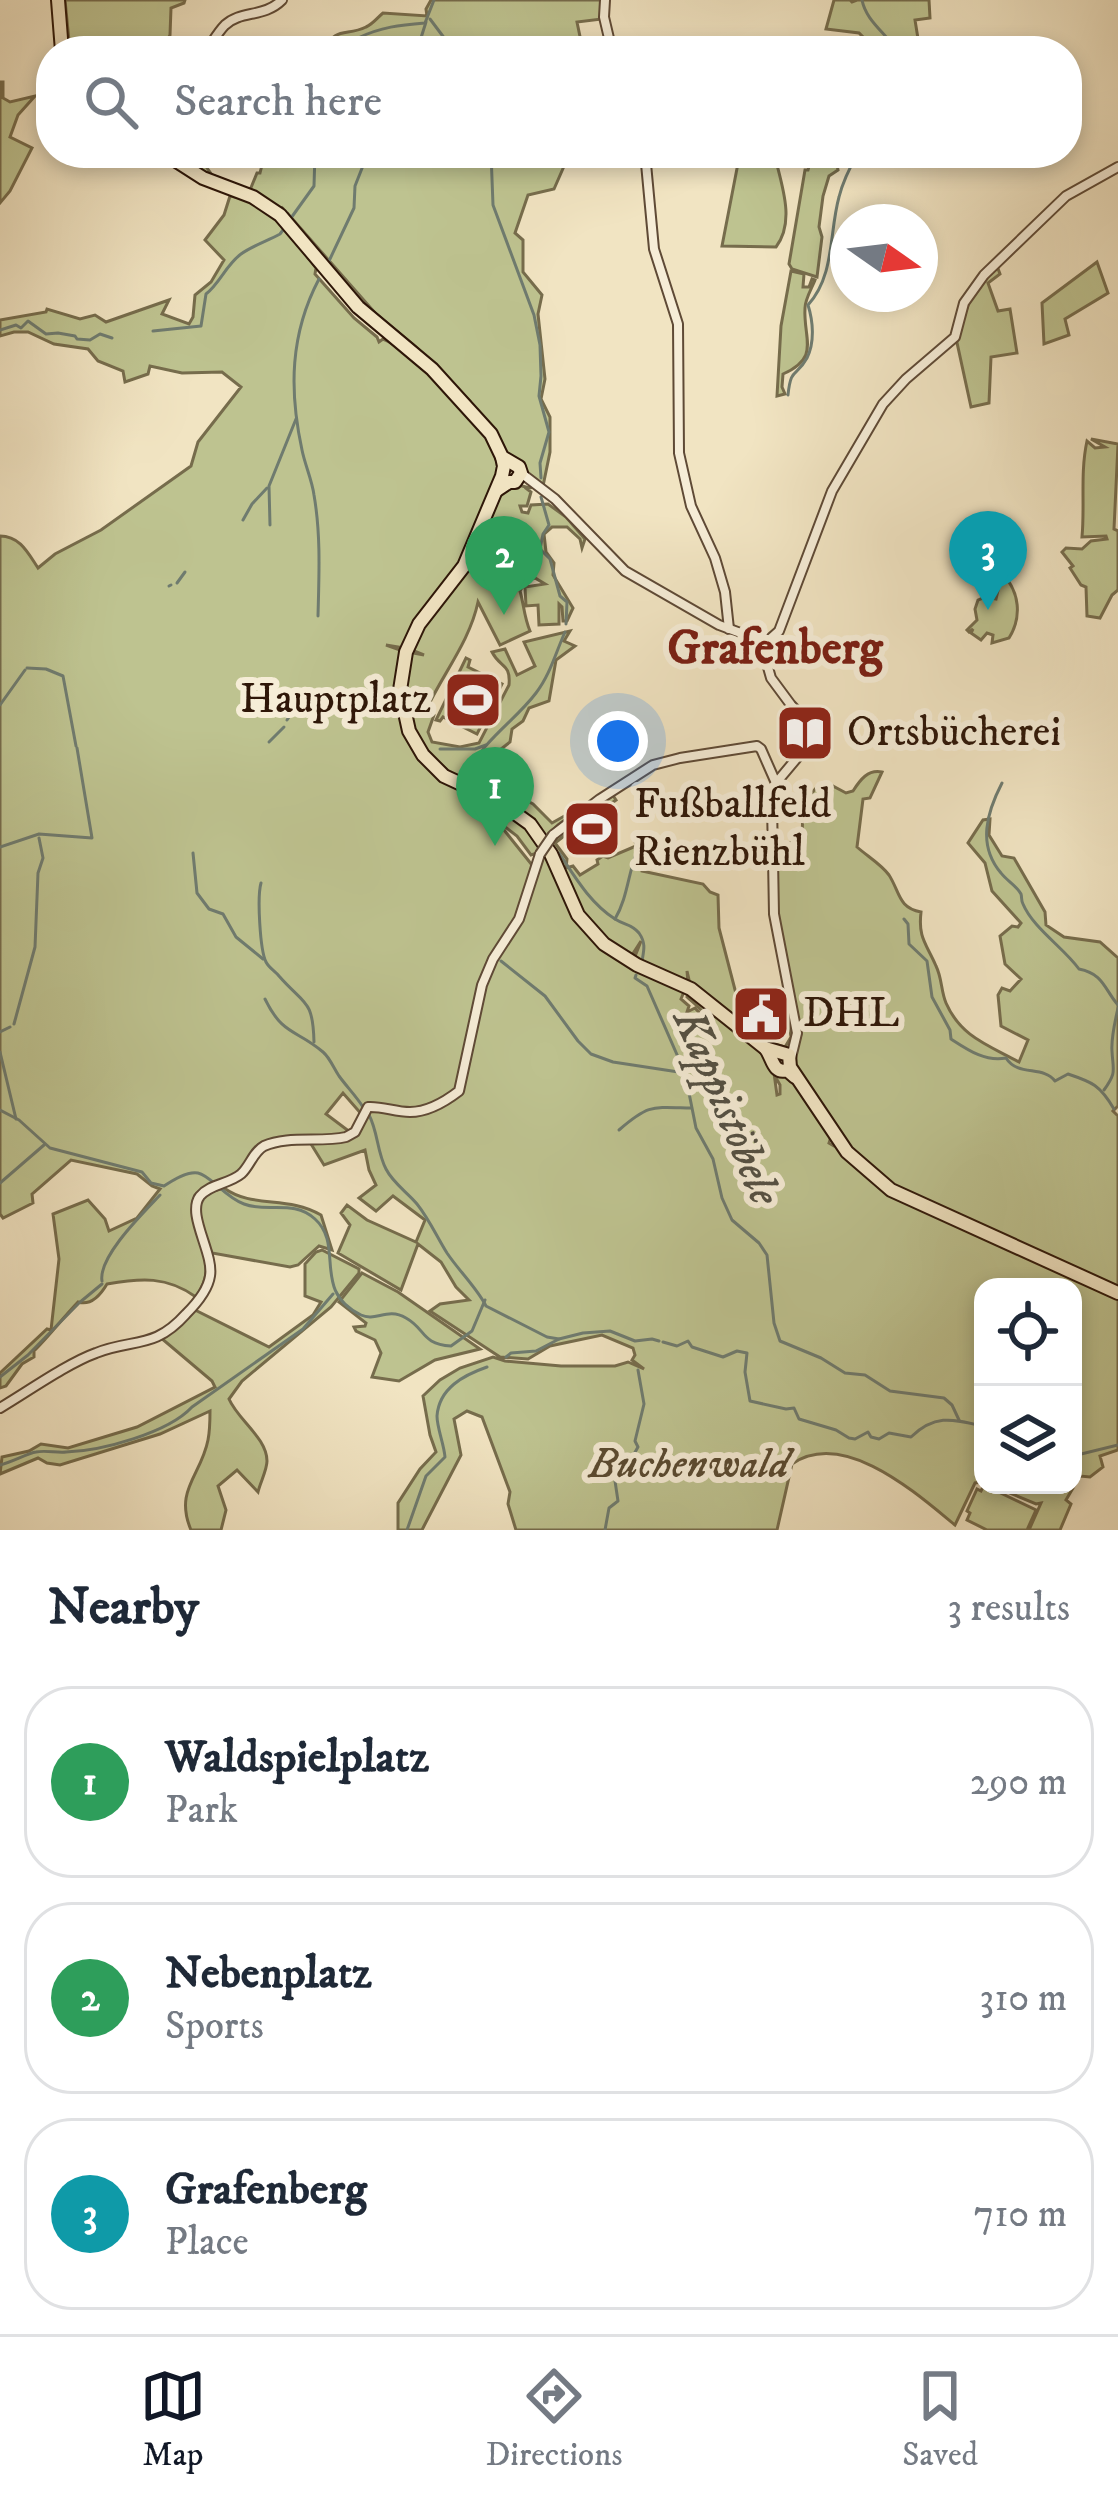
<!DOCTYPE html>
<html lang="en">
<head>
<meta charset="utf-8">
<style>
  body { margin:0; font-family:"IM FELL DW Pica",serif; background:#f2f2f3; color:#1f2937 }
  .controls { position:absolute; right:36px; bottom:36px; display:grid; overflow:hidden; border-radius:24px; box-shadow:0 6px 18px #0003 }
  .controls button { width:108px; height:108px; display:grid; place-items:center; padding:0; border:0; border-bottom:3px solid #e0e1e3; background:#fff; color:#1f2937; font:60px sans-serif }
  .compass { position:absolute; left:830px; top:204px; width:108px; height:108px; border-radius:50%; background:#fff; box-shadow:0 6px 18px #0003; rotate:104deg }
  .you { position:absolute; left:618px; top:741px; width:42px; height:42px; margin:-30px; border:9px solid #fff; border-radius:50%; background:#1a73e8; box-shadow:0 0 0 18px #1a73e833 }
  .badge { display:grid; place-items:center; width:78px; height:78px; border-radius:50%; background:#111827; color:#fff; font-size:39px; font-weight:700 }
  .pin { position:absolute; translate:-50% -99px; filter:drop-shadow(0 3px 6px #0008) }
  .pin::after { content:''; position:absolute; top:63px; width:42px; height:36px; background:inherit; clip-path:polygon(0 0,100% 0,50% 100%) }
  .list { margin:0; padding:0; list-style:none }
  h2 { display:flex; justify-content:space-between; align-items:center; height:156px; margin:0; padding:0 48px; font-size:51px }
  h2 small { font-size:39px; font-weight:400; color:#747a83 }
  .list li { display:grid; grid-template-columns:78px 1fr auto; gap:36px; align-items:center; box-sizing:border-box; height:192px; margin:0 24px 24px; padding:0 24px; border:3px solid #e0e1e3; border-radius:48px }
  .list b { display:block; font-size:45px; white-space:nowrap }
  .list p { margin:0; font-size:39px; white-space:nowrap; color:#747a83 }
  .list em { font-size:39px; font-style:normal; color:#747a83 }
  .icon { flex:none; width:66px; height:66px; fill:none; stroke:currentColor; stroke-width:2; stroke-linecap:round; stroke-linejoin:round }
  .map { position:relative; flex:none; width:1118px; height:1530px; overflow:hidden }
  .search { position:absolute; background:#fff; box-shadow:0 6px 18px #0003; left:36px; right:36px; top:36px; height:132px; display:flex; align-items:center; gap:30px; box-sizing:border-box; padding:0 42px; border-radius:48px; color:#747a83; font-size:45px }
  .sheet { height:804px; background:#fff }
  nav { display:flex; justify-content:space-around; align-items:center; box-sizing:border-box; height:168px; border-top:3px solid #e0e1e3; background:#fff; font-size:33px; color:#747a83 }
  nav a { display:grid; justify-items:center; gap:6px }
  nav .on { color:#111827 }
  .map>svg:first-child { display:block }
  .green { fill:#bec390; stroke:#766c4c; stroke-width:3 }
  .lines { fill:none; stroke-linecap:round; stroke-linejoin:round }
  .stream { stroke:#6f7b6f; stroke-width:3 }
  .tertiary-casing { stroke:#5f4a36; stroke-width:12 }
  .primary-casing { stroke:#2e1608; stroke-width:16 }
  .tertiary { stroke:#f6edd7; stroke-width:8 }
  .primary { stroke:#f1e4c2; stroke-width:12 }
  .tertiary-bridge-casing { stroke:#5f4a36; stroke-width:12; stroke-linecap:butt }
  .tertiary-bridge { stroke:#f6edd7; stroke-width:8 }
  .labels { text-anchor:middle; dominant-baseline:central; stroke-width:12; stroke-linejoin:round; paint-order:stroke }
  .poi-label { font-size:42px; fill:#2e1608; stroke:#f6edd7; text-anchor:start }
  .park-label { font-size:42px; font-style:italic; fill:#594a31; stroke:#f6edd7 }
  .water-label { font-size:45px; font-style:italic; fill:#545144; stroke:#f6edd7 }
  .quarter-label { font-size:48px; font-weight:bold; fill:#7a1f14; stroke:#f6edd7 }
</style>
</head>
<body>
<div class="map">
<svg width="1118" height="1530" viewBox="0 0 1118 1530">
  <rect width="100%" height="100%" fill="#f1e4c2"/>
  <filter id="stains"><feTurbulence type="fractalNoise" baseFrequency=".00167" numOctaves="4"/><feColorMatrix values="0 0 0 0 .2 0 0 0 0 .09 0 0 0 0 .02 0 0 0 .5 -.17"/></filter>
  <radialGradient id="worn" r=".72"><stop offset=".6" stop-color="#630" stop-opacity="0"/><stop offset="1" stop-color="#630" stop-opacity=".3"/></radialGradient>
  <g class="green">
    <path d="M65 0H185L184 3 171 8 170 35 166 43 138 51H70Z"/>
    <path d="M431 0H603L602 19 577 22 583 51H322C337 25 346 37 366 27 373 24 377 18 383 13L427 16 426 9Z"/>
    <path d="M834 0H850L852 2 857 0H929L930 18 915 20 920 51H877L859 33 826 29Z"/>
    <path d="M0 82H3V98L10 102 35 96 18 115 10 137 32 148 10 191 0 203Z"/>
    <path d="M265 153H602L565 164 554 189 528 195 515 233 523 240V272L542 295 538 314 545 379 541 399 550 417V452L543 486 510 460 470 406V401L415 346 376 314 288 214 286 216 281 211 283 207 279 210 212 179 197 168 205 165 212 175 250 190 257 173H260Z"/>
    <path d="M740 153H774C781 183 796 221 776 247L722 246Z"/>
    <path d="M813 153H835L838 170 829 176 823 196 819 227 822 237 817 277 792 269 789 264 805 170H808Z"/>
    <path d="M230 196C270 202 293 238 316 268L315 274 354 318 377 337 379 342 383 339C407 348 474 416 488 439 495 451 499 461 497 475L468 553 404 648 386 645 403 651 398 672 418 754 509 811 542 843 537 853 531 855 517 836 496 820 532 865 528 889 546 851 587 932 685 989 681 999 689 1006 687 1012 695 1008 705 1019 697 1026 690 1023 695 1027 706 1023 708 1027C708 1013 697 1006 687 997L688 991 758 1046 774 1073 777 1095 780 1094V1085L776 1078 781 1075 790 1077 831 1137 829 1143 834 1146 842 1140 796 1072 794 1059 801 1034 778 928 775 844 802 842 803 803 816 788 823 791 829 784 846 793 853 791C860 780 868 769 882 772L870 798 863 799 857 847C867 856 881 864 889 875 900 892 898 908 921 912 918 938 926 943 936 966 942 978 941 991 946 1003 961 1037 988 1045 1019 1062L1028 1040 1001 1026 998 995 1002 988 1010 991 1021 979 1005 964 1000 936 1012 926 1018 927 1021 923 992 891 985 863 968 843 983 820 990 819 989 835 1002 856 1014 858 1045 912 1046 925 1064 937 1100 942 1118 958V1106L1113 1111 1118 1116V1450L1100 1456 1103 1467 1090 1477 1080 1476 1066 1500 1071 1504 1060 1530H1029L1041 1503 1036 1504 991 1485H1073V1287H983V1482L975 1483 955 1525C917 1494 844 1428 792 1464L777 1530H516L508 1504 510 1492 482 1417 467 1411 454 1419 461 1455 424 1526 422 1530H398V1503L420 1469 436 1452 430 1435 423 1396 440 1380 460 1368 493 1357 505 1361 561 1366H615L628 1362 644 1369 632 1360 635 1355 633 1348 602 1335 550 1346 528 1359 500 1357 430 1311 440 1304 469 1300 456 1287 441 1262 418 1244 401 1290 338 1253 350 1225 341 1213 347 1205 367 1220 416 1242 425 1220 393 1196 376 1211 359 1198 376 1185 369 1170 365 1150 324 1165 311 1144 349 1139 364 1117 343 1093 326 1114 350 1132 335 1137 270 1142 234 1175 195 1195C182 1229 225 1256 196 1297 167 1276 141 1278 107 1284 100 1296 91 1306 78 1302 61 1320 50 1335 34 1351V1357L22 1364 6 1386 0 1388V1373L47 1329 51 1330 59 1259 53 1214 88 1200 105 1219 109 1231 137 1218 160 1189 152 1186 137 1174 71 1160 32 1194 33 1203 3 1218 0 1214V536C20 536 28 553 38 568L55 554 101 530 191 466 198 442 241 387 222 372 182 373 150 366 148 374 125 382 123 371 98 361 88 349 54 344 28 332H14L0 336V320L46 312 47 309 80 319 95 315 106 322 169 300 162 314 189 324 193 317 195 295 211 282 224 260 205 240 224 215Z"/>
    <path d="M1097 262 1108 293 1065 319 1069 335 1044 344 1042 303Z"/>
    <path d="M997 266 1000 274 988 283 998 311 1010 309 1017 353 991 357 989 403 971 407 956 338 973 292Z"/>
    <path d="M791 271 804 274 803 287H809L812 279 815 280C812 288 805 299 805 308 803 339 821 357 783 374L782 387 785 394 777 396 781 326Z"/>
    <path d="M1091 439 1118 444 1114 529 1118 531V590L1112 595 1100 618 1087 616 1086 587 1081 585 1070 568 1073 566 1062 552 1066 548 1082 549 1091 541 1107 539 1106 536 1082 537C1085 505 1080 473 1087 441L1095 448 1105 447Z"/>
    <path d="M518 485 530 488 527 489 531 492 527 506H520L522 512 528 513 531 505 548 504 566 517 585 539 582 548 580 539 567 527H552L544 534 546 552 554 563 553 575 573 608 567 621H563L562 607 559 604V624L539 625 538 605 526 606 525 587 545 584 535 578 526 581 520 591C524 605 524 617 530 631L500 645 478 602C470 640 445 671 428 706L434 715 428 732 432 742 460 747 479 743 509 685C511 663 500 668 492 652L505 649 517 675 535 666 524 642 570 631 564 641 575 646 556 660 549 701 529 708 523 721 512 729 510 742 496 753V766L479 774 486 785 519 779 522 798 533 804 552 823 591 801 558 825 545 838 459 781 420 745 404 704 408 652 424 655 409 649 420 628 453 589 498 495Z"/>
    <path d="M1002 573C1020 592 1022 617 1009 638L992 643 993 635 987 633 981 640 971 633 973 629 969 632 967 630 977 620 975 609 978 600 985 597 996 599Z"/>
    <path d="M466 658 470 660 468 667 502 684 477 734 443 717 440 721 436 720Z"/>
    <path d="M612 794 616 800 599 812 609 827 584 845 573 829 555 843 567 859 566 868 573 866 580 875 598 864 597 860 603 856 608 858 636 846 635 841 641 838 642 871 703 884 710 892 718 895 719 928 740 1009 771 1043 785 1047 791 1037 786 1004 794 1031 791 1048 779 1052 690 984 687 971 688 983 634 959 641 941 632 955C585 940 569 885 550 845L562 830Z"/>
    <path d="M224 1188C253 1209 287 1195 321 1215L332 1250 319 1246 298 1265 290 1267 212 1253C206 1240 189 1206 205 1195 211 1191 218 1190 224 1188Z"/>
    <path d="M322 1250 359 1269V1273L331 1307 242 1381 229 1399C238 1420 267 1438 267 1461 267 1470 260 1483 258 1492L237 1470 218 1486 226 1510 221 1530H191C174 1490 201 1476 208 1440 210 1430 210 1420 210 1411L160 1434 60 1465 47 1463 38 1458 0 1474 2 1457 29 1451 41 1444 68 1448 137 1427 215 1387 212 1381 161 1338 193 1309 269 1347 313 1315 321 1302 305 1296V1264L316 1252Z"/>
    <path d="M362 1273 398 1292 480 1349 435 1360 399 1381 372 1377 381 1353 375 1340 356 1331 354 1327 365 1326 366 1323 339 1302Z"/>
    <path d="M984 1485 1036 1510 1027 1530H987L967 1520 970 1513 967 1511 977 1489 981 1491Z"/>
  </g>
  <g class="lines">
    <g class="stream">
      <path d="M862 0C866 21 886 33 897 51"/>
      <path d="M430 19 454 51"/>
      <path d="M333 51C341 41 347 43 358 38 381 27 400 25 425 23L434 0"/>
      <path d="M411 51 420 41 426 22"/>
      <path d="M491 153 493 205 534 315 540 345 541 376 539 396 549 432 540 463 541 478"/>
      <path d="M291 218 314 186 315 153"/>
      <path d="M329 261 354 208 355 186 368 153"/>
      <path d="M0 330 16 325 21 328 28 321 46 334 58 333 75 336 77 339 90 340 100 334 112 338"/>
      <path d="M153 331 201 326 206 294C220 283 226 265 241 254 252 246 267 241 280 234L283 230"/>
      <path d="M788 395C791 366 796 378 807 358 815 342 813 321 808 305 835 275 829 233 839 197 843 181 850 167 858 153"/>
      <path d="M541 497 549 525 543 534 540 549 550 559 560 596 567 602 566 624"/>
      <path d="M243 520 252 504 267 488"/>
      <path d="M270 525 269 486 296 419"/>
      <path d="M177 583 185 572"/>
      <path d="M169 586 171 585"/>
      <path d="M318 616C319 576 321 535 314 495 312 480 305 465 302 450 289 390 290 334 319 279"/>
      <path d="M27 668 46 669 63 676 76 746"/>
      <path d="M0 705 25 670"/>
      <path d="M287 720 291 714"/>
      <path d="M269 742 284 727"/>
      <path d="M440 749H475L486 745"/>
      <path d="M468 773C483 740 515 721 536 693 550 675 556 652 565 632"/>
      <path d="M1002 783C987 812 977 845 1001 873 1006 880 1017 886 1021 894 1022 897 1021 901 1023 904 1033 928 1064 948 1079 969 1104 974 1104 989 1118 1005"/>
      <path d="M0 847 39 834 92 838 77 748"/>
      <path d="M193 853 197 893 209 909 223 914 236 937 263 959"/>
      <path d="M559 853C575 877 590 903 615 919 624 925 632 924 639 933 646 943 644 950 642 961"/>
      <path d="M261 883C257 897 260 950 266 962 269 968 275 971 279 976 304 1005 313 998 314 1042"/>
      <path d="M615 919C628 897 628 872 638 849"/>
      <path d="M904 919 908 924 909 944 927 961 932 997 950 1030 951 1039C968 1050 985 1062 1006 1058 1018 1077 1043 1065 1055 1081L1068 1074C1092 1082 1100 1085 1114 1109"/>
      <path d="M501 961 545 996 578 1041 591 1054 613 1062 685 1073"/>
      <path d="M636 975 635 978 647 986 685 1073 696 1128 713 1159 722 1198 732 1220 759 1243 767 1255 774 1323 780 1341 821 1358 845 1373 865 1375 890 1391 944 1398 952 1405 959 1420"/>
      <path d="M265 999C283 1036 296 1029 323 1052 330 1058 333 1067 339 1076 347 1087 356 1096 363 1107"/>
      <path d="M14 1024 35 947 38 873 43 858 39 838"/>
      <path d="M0 1032 10 1027"/>
      <path d="M0 1052 16 1119"/>
      <path d="M1104 1090C1117 1072 1113 1071 1112 1051 1111 1038 1115 1021 1118 1008"/>
      <path d="M0 1110 19 1120 50 1148 142 1172 151 1183 164 1186C173 1180 187 1171 198 1173 210 1175 225 1197 244 1204 267 1213 294 1199 315 1219 345 1246 311 1291 361 1315 376 1322 387 1307 406 1318 426 1329 421 1344 451 1346L472 1331 485 1300"/>
      <path d="M369 1115C378 1132 377 1152 386 1169 393 1183 407 1192 417 1204 429 1219 437 1237 447 1253 459 1271 477 1288 486 1306L547 1337 559 1339 583 1333 610 1331 635 1341 652 1339 659 1341"/>
      <path d="M619 1130C649 1104 652 1107 691 1108"/>
      <path d="M0 1183 44 1145"/>
      <path d="M102 1281C98 1257 143 1213 160 1195"/>
      <path d="M663 1342 677 1346 688 1341 692 1347 723 1357 737 1351 747 1353 745 1372 750 1401 786 1409 794 1408 799 1419 836 1430 849 1438 855 1439 868 1432 871 1437 879 1439 889 1433 911 1437C935 1414 952 1419 983 1426"/>
      <path d="M506 1357 511 1353 536 1351 559 1339"/>
      <path d="M0 1377 28 1355 79 1303 102 1284"/>
      <path d="M1073 1456 1118 1445"/>
      <path d="M0 1465C12 1462 28 1453 36 1452 45 1450 57 1453 66 1452 101 1451 168 1433 192 1407L303 1329 333 1294"/>
      <path d="M407 1530 426 1476 445 1457C444 1444 437 1428 437 1416 439 1388 464 1375 487 1367"/>
      <path d="M605 1530 609 1508 618 1501 615 1481 622 1456 634 1454 638 1447 635 1441 644 1404 638 1370"/>
    </g>
    <g class="tertiary-casing">
      <g id="tertiary">
        <path d="M605 0 604 17 612 51"/>
        <path d="M206 51C212 43 218 32 225 25 241 10 264 18 282 0"/>
        <path d="M645 153 654 249 678 324 679 453 691 506 715 558 725 592 729 629"/>
        <path d="M521 473 555 499 625 571 719 625 754 638 762 646"/>
        <path d="M762 646 779 631 832 491 883 404 906 379 955 337 964 303 984 275 1066 196 1118 167"/>
        <path d="M762 646 771 678 791 705 815 730 807 746 776 783 772 804 774 914 797 1033 791 1058"/>
        <path d="M553 835 600 799 653 765 680 758 757 746 761 749 776 783"/>
        <path d="M0 1408C27 1392 68 1363 96 1353 133 1338 154 1350 186 1314 196 1304 208 1290 210 1276 214 1253 186 1214 200 1196 210 1184 229 1184 241 1174 250 1166 253 1152 264 1146 288 1135 321 1143 346 1137L355 1132 368 1107C382 1106 395 1112 410 1112 427 1112 446 1101 459 1091L482 985 493 959 519 919 540 854"/>
      </g>
    </g>
    <g class="primary-casing">
      <g id="primary">
        <path d="M58 0 62 51"/>
        <path d="M164 153 203 178 253 197 280 215 358 307 432 369 491 434 502 457 519 467 521 473 515 482H509L497 490"/>
        <path d="M502 457 504 466 502 476 464 566 419 624 406 652 400 690 409 731 423 755 444 776 498 801 530 824 551 854 578 915 604 944 637 965 691 989 765 1048 789 1055 790 1067 847 1152 891 1190 1118 1293"/>
        <path d="M766 1049C773 1059 773 1074 787 1070L795 1077"/>
      </g>
    </g>
    <use href="#tertiary" class="tertiary"/>
    <use href="#primary" class="primary"/>
    <g class="tertiary-bridge-casing">
      <path id="tertiary-bridge" d="M540 854 553 835"/>
    </g>
    <use href="#tertiary-bridge" class="tertiary-bridge"/>
  </g>
  <defs>
    <g id="stadium-square" transform="scale(3)"><rect x="-9" y="-9" width="18" height="18" rx="4" fill="#8f2418" stroke="#f6edd7"/><path d="M0-5a6.5 5 0 1 0 0 10a6.5 5 0 1 0 0-10ZM-3.5-1.8h7v3.6h-7Z" fill="#fff"/></g>
    <g id="library-square" transform="scale(3)"><rect x="-9" y="-9" width="18" height="18" rx="4" fill="#8f2418" stroke="#f6edd7"/><path d="M-6-4Q-3-5.5-.7-3.5V5Q-3 3-6 4ZM6-4Q3-5.5 .7-3.5V5Q3 3 6 4Z" fill="#fff"/></g>
    <g id="civic-square" transform="scale(3)"><rect x="-9" y="-9" width="18" height="18" rx="4" fill="#8f2418" stroke="#f6edd7"/><path d="M-.6-6.5H3V-4.5H.6V-3L4-1V1h2V6H-6V1h2V-1L-.6-3ZM-1.2 2.5V6h2.4V2.5Z" fill="#fff"/></g>
  </defs>
  <g fill-rule="evenodd">
    <use href="#stadium-square" x="473" y="700"/>
    <use href="#library-square" x="805" y="733"/>
    <use href="#stadium-square" x="592" y="829"/>
    <use href="#civic-square" x="761" y="1014"/>
  </g>
  <g class="labels">
    <g class="poi-label">
      <text x="431" y="700" text-anchor="end">Hauptplatz</text>
      <text x="847" y="733">Ortsbücherei</text>
      <text x="634" y="805">Fußballfeld<tspan x="634" dy="48">Rienzbühl</tspan></text>
      <text x="803" y="1014">DHL</text>
    </g>
    <g class="park-label">
      <text x="689" y="1465">Buchenwald</text>
    </g>
    <g class="water-label">
      <text transform="translate(726 1107) rotate(67)">Kappistöbele</text>
    </g>
    <g class="quarter-label">
      <text x="775" y="649">Grafenberg</text>
    </g>
  </g>
  <rect width="100%" height="100%" filter="url(#stains)"/>
  <rect width="100%" height="100%" fill="url(#worn)"/>
</svg>
<div class="controls">
<button><svg class="icon" aria-label="locate" viewBox="0 0 24 24"><circle cx="12" cy="12" r="6"/><path d="M12 2v4M12 18v4M2 12h4M18 12h4"/></svg></button>
<button><svg class="icon" aria-label="layers" viewBox="0 0 24 24"><path d="M12 4l9 5-9 5-9-5zM3 14l9 5 9-5"/></svg></button>
</div>
<svg class="compass" viewBox="-18 -18 36 36"><path d="M0-13l5 13h-10z" fill="#e53935"/><path d="M0 13l5-13h-10z" fill="#747a83"/></svg>
<div class="you"></div>
<div class="pin badge" style="left:495px;top:846px;background:#2e9e5b">1</div>
<div class="pin badge" style="left:504px;top:615px;background:#2e9e5b">2</div>
<div class="pin badge" style="left:988px;top:610px;background:#0f9aa8">3</div>
<div class="search"><svg class="icon" aria-label="search" viewBox="0 0 24 24"><circle cx="10" cy="10" r="6"/><path d="M15 15l6 6"/></svg>Search here</div>
</div>
<section class="sheet">
<h2>Nearby<small>3 results</small></h2>
<ul class="list">
<li><span class="badge" style="background:#2e9e5b">1</span><div><b>Waldspielplatz</b><p>Park</p></div><em>290 m</em></li>
<li><span class="badge" style="background:#2e9e5b">2</span><div><b>Nebenplatz</b><p>Sports</p></div><em>310 m</em></li>
<li><span class="badge" style="background:#0f9aa8">3</span><div><b>Grafenberg</b><p>Place</p></div><em>710 m</em></li>
</ul>
</section>
<nav>
<a class="on"><svg class="icon" aria-label="map" viewBox="0 0 24 24"><path d="M3 6l6-2 6 2 6-2v14l-6 2-6-2-6 2zM9 4v14M15 6v14"/></svg>Map</a>
<a><svg class="icon" aria-label="directions" viewBox="0 0 24 24"><path d="M12 3l9 9-9 9-9-9zM9 14v-3h6M13 9l2 2-2 2"/></svg>Directions</a>
<a><svg class="icon" aria-label="saved" viewBox="0 0 24 24"><path d="M7 4h10v16l-5-4-5 4z"/></svg>Saved</a>
</nav>
</body>
</html>
